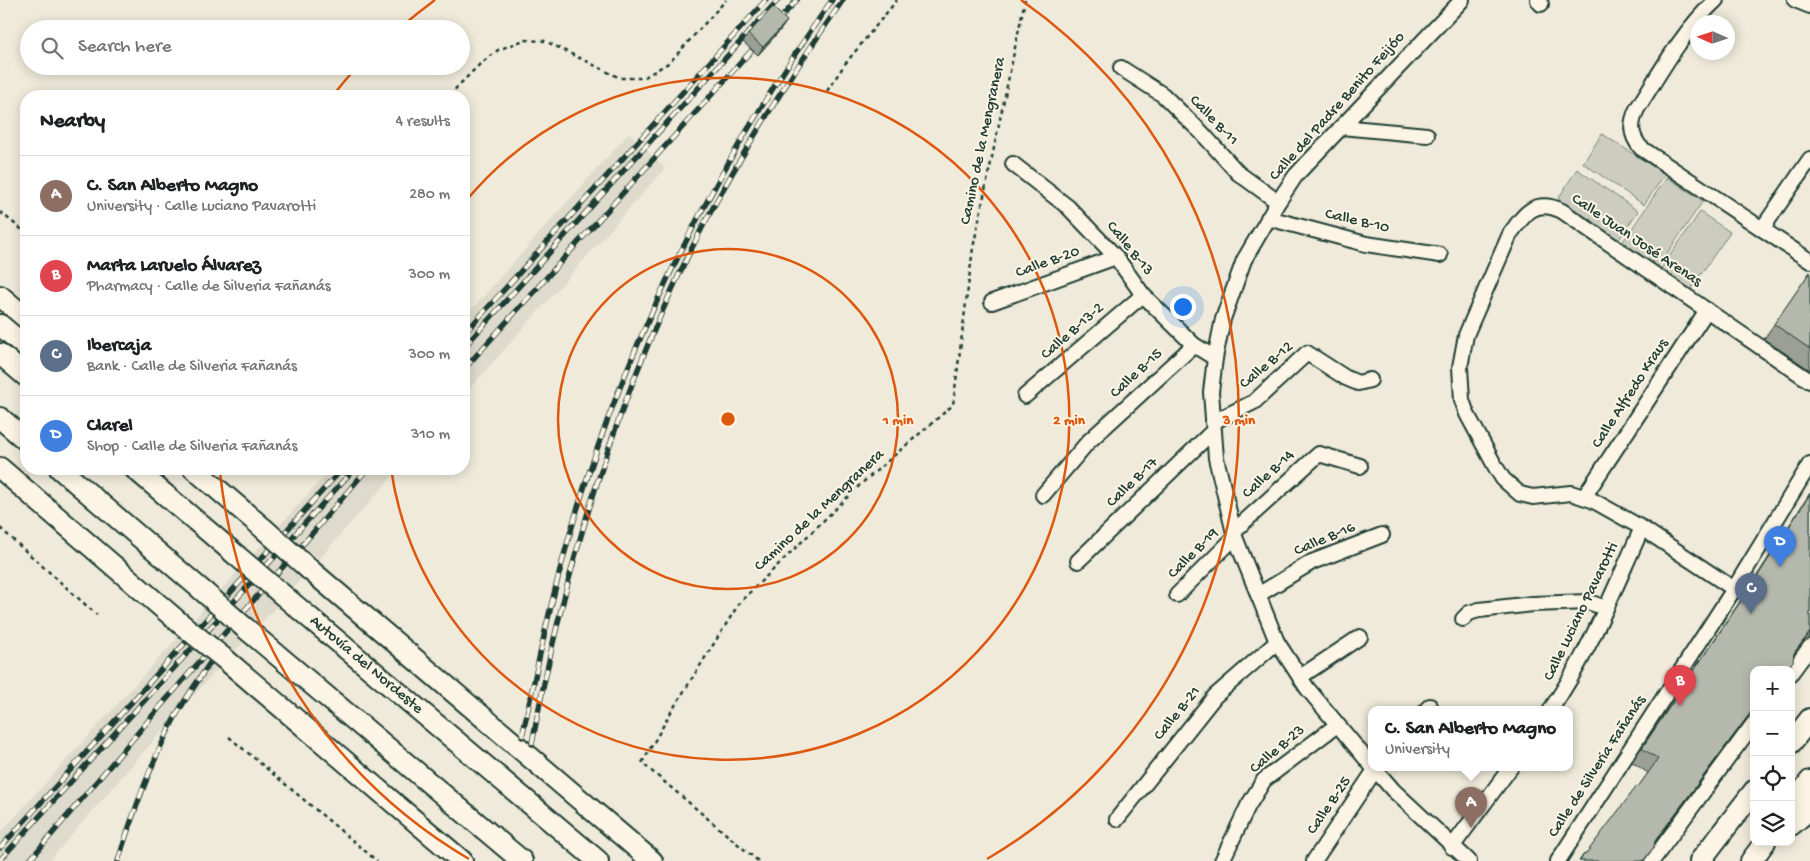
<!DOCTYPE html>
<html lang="en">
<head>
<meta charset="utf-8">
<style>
  body { margin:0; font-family:"Gochi Hand",sans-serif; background:#f6f6f6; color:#202124 }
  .controls { position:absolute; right:15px; bottom:15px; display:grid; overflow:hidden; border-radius:10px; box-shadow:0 2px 12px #0003 }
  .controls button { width:45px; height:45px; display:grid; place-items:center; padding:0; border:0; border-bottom:1px solid #e0e0e0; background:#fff; color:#202124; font:25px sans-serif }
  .compass { position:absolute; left:1690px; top:15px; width:45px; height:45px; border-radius:50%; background:#fff; box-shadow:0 2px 12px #0003; rotate:273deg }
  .you { position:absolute; left:1182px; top:306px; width:18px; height:18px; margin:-12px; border:4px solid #fff; border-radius:50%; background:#1a73e8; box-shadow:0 0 0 8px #1a73e833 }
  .badge { display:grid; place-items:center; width:32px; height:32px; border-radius:50%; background:#c8321e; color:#fff; font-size:16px; font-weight:700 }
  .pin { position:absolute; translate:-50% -41px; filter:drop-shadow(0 1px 2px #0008) }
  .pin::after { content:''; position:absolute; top:26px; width:18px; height:15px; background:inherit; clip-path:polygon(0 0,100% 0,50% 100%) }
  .popup { position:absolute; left:1368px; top:706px; width:205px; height:65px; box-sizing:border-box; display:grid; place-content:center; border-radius:10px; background:#fff; filter:drop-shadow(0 1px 4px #0005); font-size:16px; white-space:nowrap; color:#757577 }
  .popup b { font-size:19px; color:#202124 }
  .popup::after { content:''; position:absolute; left:50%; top:100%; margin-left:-10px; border:10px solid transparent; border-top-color:#fff }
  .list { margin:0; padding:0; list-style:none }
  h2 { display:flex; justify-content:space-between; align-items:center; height:65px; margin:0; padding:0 20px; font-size:21px }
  h2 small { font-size:16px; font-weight:400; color:#757577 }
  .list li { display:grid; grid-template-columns:32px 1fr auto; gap:15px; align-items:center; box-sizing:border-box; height:80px; padding:0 20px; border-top:1px solid #e0e0e0 }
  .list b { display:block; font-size:19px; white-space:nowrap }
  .list p { margin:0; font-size:16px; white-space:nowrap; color:#757577 }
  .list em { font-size:16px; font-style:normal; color:#757577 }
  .icon { flex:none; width:28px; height:28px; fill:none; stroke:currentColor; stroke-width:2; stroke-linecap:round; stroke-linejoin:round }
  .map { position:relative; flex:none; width:1810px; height:861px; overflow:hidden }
  .search { position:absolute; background:#fff; box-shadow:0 2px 12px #0003; left:20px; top:20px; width:450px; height:55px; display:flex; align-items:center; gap:12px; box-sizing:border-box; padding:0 18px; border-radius:28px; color:#757577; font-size:19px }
  .panel { position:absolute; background:#fff; box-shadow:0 2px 12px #0003; left:20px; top:90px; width:450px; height:385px; border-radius:20px }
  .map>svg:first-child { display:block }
  .built { fill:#dedbcc }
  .green { fill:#cccdbf; stroke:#76857a }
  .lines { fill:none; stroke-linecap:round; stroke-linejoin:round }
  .minor-casing { stroke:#1f3d34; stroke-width:18 }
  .highway-casing { stroke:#1f3d34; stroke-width:24 }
  .path { stroke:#1f3d34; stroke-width:2.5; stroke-dasharray:4 4; stroke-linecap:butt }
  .minor { stroke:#fcf5e5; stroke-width:14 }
  .highway { stroke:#fcf5e5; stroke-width:20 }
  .rail-casing { stroke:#1f3d34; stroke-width:5.5 }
  .rail { stroke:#fcf5e5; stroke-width:4; stroke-dasharray:11; stroke-linecap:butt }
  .highway-bridge-casing { stroke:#1f3d34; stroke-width:24; stroke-linecap:butt }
  .highway-bridge { stroke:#fcf5e5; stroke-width:20 }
  .wall { fill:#9c9f95; stroke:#1f3d34 }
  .shaded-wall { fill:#7f8279; stroke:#1f3d34 }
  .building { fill:#b5b9ad; stroke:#1f3d34 }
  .ring { fill:none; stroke:#de580e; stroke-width:2.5 }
  .labels { text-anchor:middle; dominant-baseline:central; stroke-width:4; stroke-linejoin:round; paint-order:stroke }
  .street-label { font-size:16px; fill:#1f3d34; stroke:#fcf5e5 }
  .centre { fill:#de580e; stroke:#fcf5e5; stroke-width:2.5 }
  .ring-label { font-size:15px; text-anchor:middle; font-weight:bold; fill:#de580e; stroke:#fcf5e5; stroke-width:4; stroke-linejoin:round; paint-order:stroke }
</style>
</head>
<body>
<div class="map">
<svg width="1810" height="861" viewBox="0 0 1810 861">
  <rect width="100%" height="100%" fill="#efeada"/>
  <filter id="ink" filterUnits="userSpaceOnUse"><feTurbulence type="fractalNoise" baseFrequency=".02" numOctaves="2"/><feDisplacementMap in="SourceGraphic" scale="10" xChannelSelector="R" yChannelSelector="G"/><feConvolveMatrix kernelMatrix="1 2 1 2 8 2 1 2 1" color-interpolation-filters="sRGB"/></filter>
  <g filter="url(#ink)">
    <g class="built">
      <path d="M629 133 665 168 464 395V318Z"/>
      <path d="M331 469H399L285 597 179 711 49 861H0V833Z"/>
    </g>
    <g class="green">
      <path d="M1602 134 1665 174 1644 205 1583 163Z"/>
      <path d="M1577 169 1638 211 1618 241 1558 199Z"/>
      <path d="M1667 177 1703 201 1657 268 1622 243Z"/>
      <path d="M1700 212 1730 232 1690 290 1660 270Z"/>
    </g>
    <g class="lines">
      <g class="minor-casing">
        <g id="minor">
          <path d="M1538 0 1541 4"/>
          <path d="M1716 0C1683 31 1661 71 1637 109 1630 124 1630 135 1641 148L1810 261"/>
          <path d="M1795 0 1810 6"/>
          <path d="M1121 68 1163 95 1202 133 1238 173 1278 202"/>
          <path d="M1341 127 1427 135"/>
          <path d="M1013 164 1068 207 1116 257 1143 295 1194 345 1215 358"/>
          <path d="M1268 218 1366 244 1440 255"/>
          <path d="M1762 229 1810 159"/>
          <path d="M992 302 1116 257"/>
          <path d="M1025 396 1143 295"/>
          <path d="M1213 422 1254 402 1307 353 1346 378 1358 383 1370 380"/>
          <path d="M1043 495 1088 442 1194 345"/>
          <path d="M1584 497 1707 310"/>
          <path d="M1234 531 1319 454 1360 466"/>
          <path d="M1078 561 1213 431"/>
          <path d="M1734 589 1642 528 1592 500 1571 493 1533 497 1520 494 1503 479 1495 466 1467 414 1462 400 1460 367 1466 335 1510 234C1525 213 1535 198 1562 211L1810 381"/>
          <path d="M1177 595 1235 537"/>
          <path d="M1258 595 1312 562 1382 535"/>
          <path d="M1463 619 1469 613 1479 610 1533 604 1588 602 1606 608"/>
          <path d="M1791 673 1810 647"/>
          <path d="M1300 677 1360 637"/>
          <path d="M1427 709 1430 706"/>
          <path d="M1551 709C1589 654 1614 589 1642 528"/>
          <path d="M1372 766 1307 688 1277 642 1235 537 1216 458 1211 392 1215 358 1223 319 1244 260 1278 202 1296 175 1462 0"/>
          <path d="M1373 767 1393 790 1469 861"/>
          <path d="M1117 819 1215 696 1277 642"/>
          <path d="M1452 847 1511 767"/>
          <path d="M1222 861 1248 806 1264 780 1337 725"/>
          <path d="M1314 861 1375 770"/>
          <path d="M1558 861 1734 589 1810 464"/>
          <path d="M1652 861 1754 723"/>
        </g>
      </g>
      <g class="highway-casing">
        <g id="highway">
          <path d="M0 296 26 318"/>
          <path d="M0 325 26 347"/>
          <path d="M0 354 26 376"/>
          <path d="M0 418 26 440"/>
          <path d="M0 468 180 623"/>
          <path d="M60 469 204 592"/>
          <path d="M135 469 236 555"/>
          <path d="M194 469 263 528"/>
          <path d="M309 569 652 861"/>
          <path id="s1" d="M278 591 598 861"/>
          <path d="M244 627 522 861"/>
          <path d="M226 660 462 861"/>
          <path d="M1791 743 1810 719"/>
          <path d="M1791 807 1810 781"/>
          <path d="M1791 825 1810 809"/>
          <path d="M1700 861 1754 791"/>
          <path d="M1751 861 1765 842"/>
        </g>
      </g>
      <g class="path">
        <path d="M827 91 845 64 897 0"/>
        <path d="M450 96 457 87 480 64 498 50 524 40 545 41 620 78H643L670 62 726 0"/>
        <path d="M0 212 26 233"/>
        <path d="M0 528 97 615"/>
        <path d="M229 737 377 861"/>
        <path d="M758 861 642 763 671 712 740 602 861 484 953 405 973 248 1025 0"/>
      </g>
      <use href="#minor" class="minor"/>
      <use href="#highway" class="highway"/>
      <g class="rail-casing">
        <g id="rail">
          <path d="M776 23 797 0"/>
          <path d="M464 334 766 0"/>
          <path d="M464 347 778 0"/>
          <path d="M464 369 752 50"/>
          <path d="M522 737C538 663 553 589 575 517 631 330 720 159 832 0"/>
          <path d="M532 744C565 565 619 389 703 226 745 147 792 73 843 0"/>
          <path d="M0 848 342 469"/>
          <path d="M0 860 354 469"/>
          <path d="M29 861 165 701 310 536 367 469"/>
          <path d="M118 861C134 810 152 759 178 712 191 690 206 669 220 648"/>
        </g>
      </g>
      <use href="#rail" class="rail"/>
      <g class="highway-bridge-casing">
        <g id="highway-bridge">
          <path d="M263 528 309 569"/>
          <path d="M236 555 278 591"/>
          <path d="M204 592 244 627"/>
          <path d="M180 623 226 660"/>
        </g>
      </g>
      <use href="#highway-bridge" class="highway-bridge"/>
    </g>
    <g class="wall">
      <path d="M782 28 758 55 743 42 748 34Z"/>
      <path d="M1810 272V370L1764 339Z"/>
      <path d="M1810 493V639L1803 642 1655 842 1654 847 1644 861H1579L1584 854 1585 855 1638 787 1648 773 1632 762 1749 588Z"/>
    </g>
    <g class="shaded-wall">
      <path d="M787 21 782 28 758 55 763 47Z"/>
      <path d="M1810 632V639L1803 642Z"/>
      <path d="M1754 708V715L1747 718 1645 856Z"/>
    </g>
    <g class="building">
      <path d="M773 7 787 21 763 47 748 34Z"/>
      <path d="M1810 272V349L1774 324Z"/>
      <path d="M1810 494V632L1794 653 1793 661 1787 670H1754V708L1655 841 1654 847 1643 861H1580L1584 854 1585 855 1637 786 1638 787 1658 759 1642 748 1759 574Z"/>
    </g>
  </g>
  <g class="ring">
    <circle cx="728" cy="419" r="170"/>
    <path d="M465 202A341 341 0 1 1 391 469"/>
    <path d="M469 859A511 511 0 0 1 220 472M334 94A511 511 0 0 1 357 67M400 28A511 511 0 0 1 435 0M1021 0A511 511 0 0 1 987 859"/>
  </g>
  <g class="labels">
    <g class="street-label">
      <text transform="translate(1338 107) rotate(-48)">Calle del Padre Benito Feijóo</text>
      <text transform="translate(1213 121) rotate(46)">Calle B-11</text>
      <text transform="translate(984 141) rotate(-78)">Camino de la Mengranera</text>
      <text transform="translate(1357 222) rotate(13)">Calle B-10</text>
      <text transform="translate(1636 241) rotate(34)">Calle Juan José Arenas</text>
      <text transform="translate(1129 249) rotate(51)">Calle B-13</text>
      <text transform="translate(1048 263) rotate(-20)">Calle B-20</text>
      <text transform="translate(1073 332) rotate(-41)">Calle B-13-2</text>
      <text transform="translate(1267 366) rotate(-40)">Calle B-12</text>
      <text transform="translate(1137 374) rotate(-43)">Calle B-15</text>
      <text transform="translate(1631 394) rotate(-57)">Calle Alfredo Kraus</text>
      <text transform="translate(1269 475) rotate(-42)">Calle B-14</text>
      <text transform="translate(1133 483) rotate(-44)">Calle B-17</text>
      <text transform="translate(820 511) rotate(-43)">Camino de la Mengranera</text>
      <text transform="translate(1325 540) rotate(-23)">Calle B-16</text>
      <text transform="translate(1194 554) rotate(-45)">Calle B-19</text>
      <text transform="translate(1582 612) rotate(-64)">Calle Luciano Pavarotti</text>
      <text stroke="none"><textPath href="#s1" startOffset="115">Autovía del Nordeste</textPath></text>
      <text transform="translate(1178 714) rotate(-51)">Calle B-21</text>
      <text transform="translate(1278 750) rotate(-40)">Calle B-23</text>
      <text transform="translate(1598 767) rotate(-57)">Calle de Silveria Fañanás</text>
      <text transform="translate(1330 806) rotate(-56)">Calle B-25</text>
    </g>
  </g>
  <circle cx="728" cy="419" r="8" class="centre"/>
  <g class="ring-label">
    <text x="898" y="424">1 min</text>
    <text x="1069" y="424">2 min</text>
    <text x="1239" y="424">3 min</text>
  </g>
</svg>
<div class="controls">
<button>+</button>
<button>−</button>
<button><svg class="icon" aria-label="locate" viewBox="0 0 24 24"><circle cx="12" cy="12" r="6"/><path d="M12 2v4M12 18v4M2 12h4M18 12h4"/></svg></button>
<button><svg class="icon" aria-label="layers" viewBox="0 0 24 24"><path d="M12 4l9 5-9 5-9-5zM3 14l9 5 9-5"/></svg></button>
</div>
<svg class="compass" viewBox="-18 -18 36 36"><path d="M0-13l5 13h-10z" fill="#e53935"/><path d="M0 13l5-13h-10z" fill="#757577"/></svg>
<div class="you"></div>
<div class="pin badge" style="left:1471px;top:828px;background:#8d6e63">A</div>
<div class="popup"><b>C. San Alberto Magno</b>University</div>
<div class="pin badge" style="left:1680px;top:706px;background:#e0444e">B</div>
<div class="pin badge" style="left:1751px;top:614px;background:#5c6f8a">C</div>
<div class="pin badge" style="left:1780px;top:567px;background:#3f7fe0">D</div>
<div class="search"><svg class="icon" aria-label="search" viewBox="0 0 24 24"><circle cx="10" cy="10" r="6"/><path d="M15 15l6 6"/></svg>Search here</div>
<section class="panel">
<h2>Nearby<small>4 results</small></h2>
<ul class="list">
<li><span class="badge" style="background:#8d6e63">A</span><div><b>C. San Alberto Magno</b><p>University · Calle Luciano Pavarotti</p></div><em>280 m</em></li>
<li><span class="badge" style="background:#e0444e">B</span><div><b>Marta Laruelo Álvarez</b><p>Pharmacy · Calle de Silveria Fañanás</p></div><em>300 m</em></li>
<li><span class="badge" style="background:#5c6f8a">C</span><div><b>Ibercaja</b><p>Bank · Calle de Silveria Fañanás</p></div><em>300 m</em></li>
<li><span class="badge" style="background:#3f7fe0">D</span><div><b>Clarel</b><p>Shop · Calle de Silveria Fañanás</p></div><em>310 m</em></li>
</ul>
</section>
</div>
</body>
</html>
